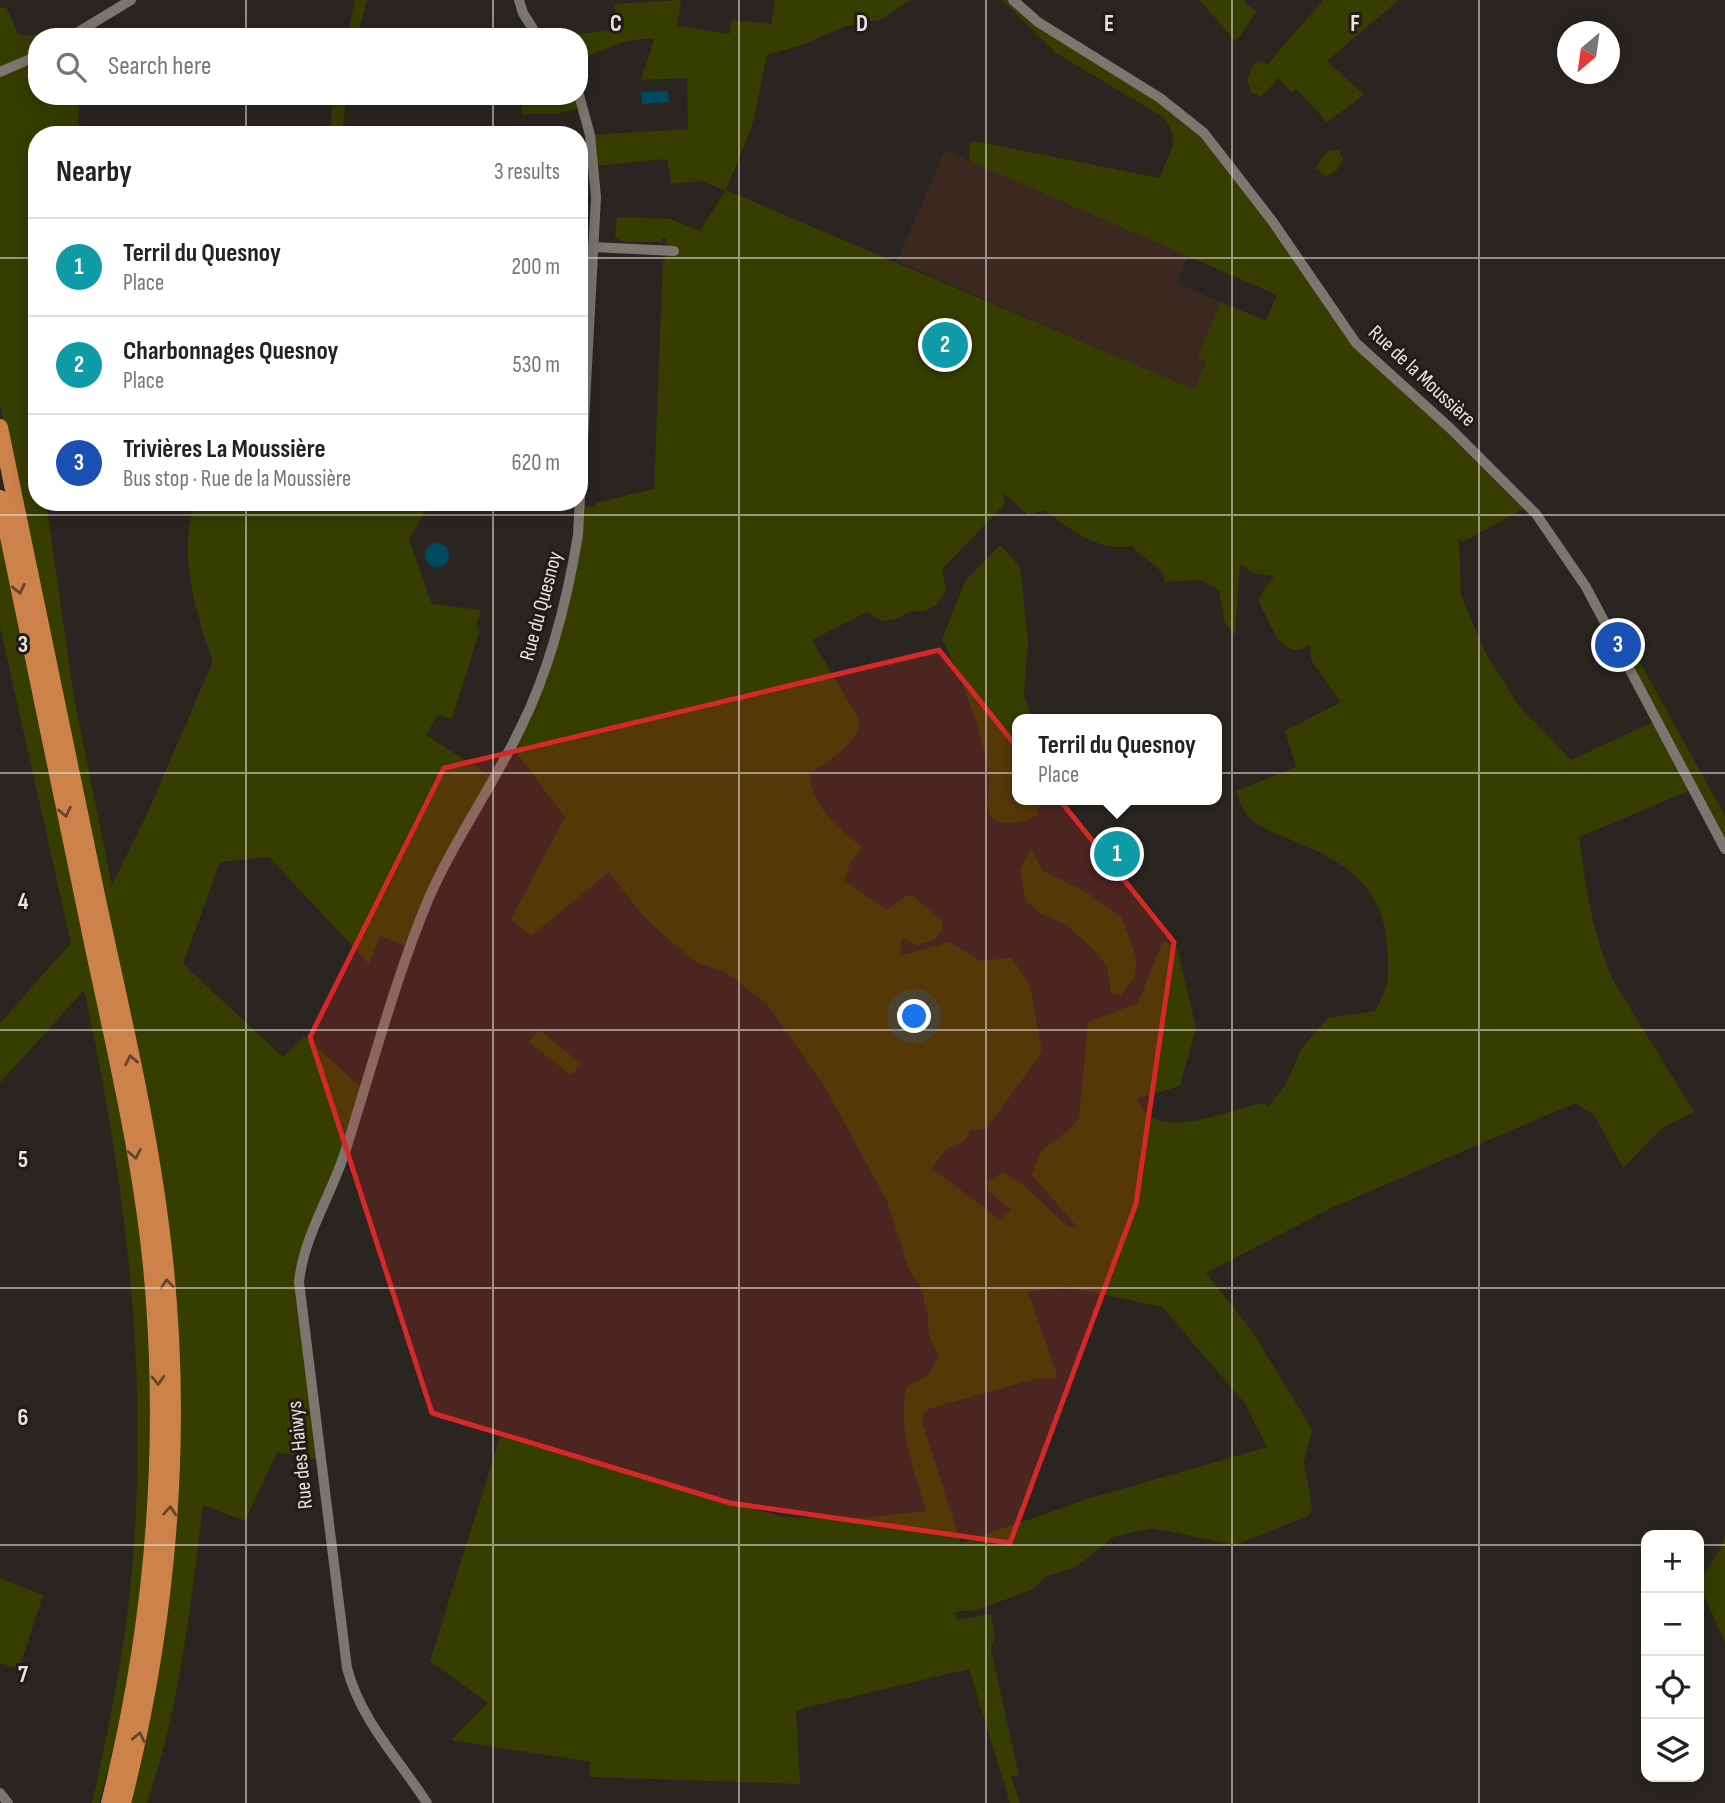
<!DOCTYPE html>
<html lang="en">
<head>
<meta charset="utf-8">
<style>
  body { margin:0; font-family:"Sofia Sans Condensed",sans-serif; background:#f6f6f6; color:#222 }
  .controls { position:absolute; right:21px; bottom:21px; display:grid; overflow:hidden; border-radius:14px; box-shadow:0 4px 18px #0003 }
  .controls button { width:63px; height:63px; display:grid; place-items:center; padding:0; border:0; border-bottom:2px solid #e0e0e0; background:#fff; color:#222; font:35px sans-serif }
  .compass { position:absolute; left:1557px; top:21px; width:63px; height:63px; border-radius:50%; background:#fff; box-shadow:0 4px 18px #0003; rotate:209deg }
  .you { position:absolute; left:915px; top:1017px; width:24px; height:24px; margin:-18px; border:5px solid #fff; border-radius:50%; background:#1a73e8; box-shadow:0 0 0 10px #1a73e833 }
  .badge { display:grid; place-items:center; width:46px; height:46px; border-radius:50%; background:#b45309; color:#fff; font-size:23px; font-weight:700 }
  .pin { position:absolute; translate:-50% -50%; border:4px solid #fff; box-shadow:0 2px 7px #0006 }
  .popup { position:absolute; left:1012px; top:714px; width:210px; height:91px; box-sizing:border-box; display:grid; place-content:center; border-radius:14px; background:#fff; filter:drop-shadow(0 2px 5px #0005); font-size:23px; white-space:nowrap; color:#767676 }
  .popup b { font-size:26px; color:#222 }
  .popup::after { content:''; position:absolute; left:50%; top:100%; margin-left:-14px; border:14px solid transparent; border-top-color:#fff }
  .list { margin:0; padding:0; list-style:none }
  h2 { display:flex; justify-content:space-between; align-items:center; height:91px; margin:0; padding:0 28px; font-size:30px }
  h2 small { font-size:23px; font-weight:400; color:#767676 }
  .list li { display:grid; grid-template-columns:46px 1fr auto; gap:21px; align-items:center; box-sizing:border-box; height:98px; padding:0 28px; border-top:2px solid #e0e0e0 }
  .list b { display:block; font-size:26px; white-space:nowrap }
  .list p { margin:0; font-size:23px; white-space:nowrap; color:#767676 }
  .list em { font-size:23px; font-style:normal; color:#767676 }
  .icon { flex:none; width:38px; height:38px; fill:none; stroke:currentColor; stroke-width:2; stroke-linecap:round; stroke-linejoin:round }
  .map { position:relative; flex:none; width:1725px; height:1803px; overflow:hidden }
  .search { position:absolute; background:#fff; box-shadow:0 4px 18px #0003; left:28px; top:28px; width:560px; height:77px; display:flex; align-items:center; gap:18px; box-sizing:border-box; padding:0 24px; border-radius:28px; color:#767676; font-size:26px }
  .panel { position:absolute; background:#fff; box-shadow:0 4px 18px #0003; left:28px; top:126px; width:560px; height:385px; border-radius:28px }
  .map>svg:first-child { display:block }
  .industrial { fill:#3b2921 }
  .green { fill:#363d01; fill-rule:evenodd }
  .water { fill:#004a5f }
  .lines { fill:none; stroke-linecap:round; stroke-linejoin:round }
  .minor { stroke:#7b766f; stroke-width:10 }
  .highway { stroke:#cd824a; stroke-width:16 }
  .oneway { stroke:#65452b }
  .marked { fill:#d62828; fill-opacity:0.2; stroke:#d62828; stroke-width:5; stroke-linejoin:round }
  .grid { fill:none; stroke:#e8e5e1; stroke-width:2; stroke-opacity:0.55 }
  .labels { text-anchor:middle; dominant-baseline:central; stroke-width:6; stroke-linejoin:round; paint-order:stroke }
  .street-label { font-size:21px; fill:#e8e5e1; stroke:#201c17 }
  .grid-label { font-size:23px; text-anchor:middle; font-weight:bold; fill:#e8e5e1; stroke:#201c17; stroke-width:6; stroke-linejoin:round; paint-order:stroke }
</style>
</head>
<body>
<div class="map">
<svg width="1725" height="1803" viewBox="0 0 1725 1803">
  <rect width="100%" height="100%" fill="#2a2520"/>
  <path class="industrial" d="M945 150 1188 256 1177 283 1221 302 1197 357 1206 361 1193 390 897 261Z"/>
  <g class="green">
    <path d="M355 0H367L357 37H347Z"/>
    <path d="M681 0 677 26 729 34 732 20 771 24 775 0H910L880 20 846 26 807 43 767 55 752 126 726 190 1193 389 1206 361 1197 357 1221 302 1266 321 1277 295 969 161 970 144 974 141 1160 178C1168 151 1183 143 1163 117L1056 53 1002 0H1013L1204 133 1345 329 1523 509 1463 542 1459 539 1461 595 1485 652 1519 706 1571 760 1657 720 1613 636 1622 630 1725 816V848L1693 789 1579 837C1586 888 1592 933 1613 980L1694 1112 1661 1129 1623 1168 1594 1115 1575 1103 1331 1208 1206 1273 1252 1331 1312 1429 1304 1462 1312 1508 1308 1516 1235 1545 1152 1528 1113 1537 1076 1567 1046 1576 1033 1589 978 1610 955 1612 957 1620 991 1614 995 1637 991 1650 1019 1776H1011L1020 1803H1010L969 1669 796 1710 800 1784 589 1777 590 1762 451 1740 488 1703 430 1661 500 1437 783 1517 862 1518 926 1511C915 1470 896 1428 907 1387L928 1375 939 1356 929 1336 928 1316 920 1284 910 1272 887 1201 825 1087 767 1004 724 971 697 963 680 949 644 917 609 872 531 936 511 919 565 817 512 747 555 641 580 506 595 507 596 503 654 489 663 260H665L666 238H662V242H625L615 238 617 217 670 219 700 231 725 191 703 181 671 184 667 159 593 166 590 135 688 129 687 78 641 80 654 39C628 37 606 48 583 59L579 55V37H548L616 30 614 4ZM1002 491 1028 515 1044 510C1069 528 1098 553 1131 546L1162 572 1165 582 1201 580 1219 590 1225 623 1235 635 1240 564 1253 573 1274 576C1270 583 1261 591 1260 599 1259 606 1265 613 1268 620 1276 638 1289 661 1310 644L1311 660 1341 702 1285 731 1296 767 1236 791C1239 799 1242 809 1247 815 1260 829 1278 834 1294 841 1345 862 1383 886 1387 945 1389 977 1391 982 1375 1011L1328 1018 1302 1048 1286 1084 1268 1107 1264 1103C1231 1109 1193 1128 1160 1121 1150 1119 1141 1107 1136 1099L1180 1086 1196 1028 1177 947 1163 941 1138 1003 1088 1022 1079 1118 1069 1130 1041 1151 1032 1175 1077 1227H1068L1024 1186 1003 1172 987 1182 988 1191 1011 1210 1000 1220 933 1169C941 1152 948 1147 965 1141L970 1130 987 1128 1042 1052 1030 986 1012 958 980 961 950 942 900 956 902 938 917 945 936 939 943 929 942 921 912 895 906 896 887 910 844 880 850 863 862 847C839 829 811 806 810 774 827 761 858 744 860 721L812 640 867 612 881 621 895 619 912 611 924 612 936 605 946 592 942 569 1005 504ZM1068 1287 1162 1307 1244 1402 1267 1447 1091 1498 961 1543 923 1425V1413L931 1408 1035 1379 1058 1378 1028 1292Z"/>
    <path d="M1199 0H1243L1256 12 1236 42Z"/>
    <path d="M1323 0H1399L1327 61 1364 95 1327 122 1296 89 1292 93 1277 77 1275 83 1260 97 1251 92 1247 78 1255 63 1263 61 1267 65Z"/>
    <path d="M6 7 18 34 24 36 54 32 56 37H37V96H79L78 135H37V502H46L74 698 112 885 149 810 213 661C196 616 177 549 195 502H431L409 539 432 604 481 610 476 627 480 629 452 719 438 715 426 735 493 778 478 804 411 948 380 936 369 964 269 857 220 862 183 964 283 1057 304 1036 364 1090 301 1266 320 1460 277 1452 245 1521 203 1505C191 1605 180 1707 147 1803H128L177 1407 39 593 0 404V8Z"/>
    <path d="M333 96H347L341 135H330Z"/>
    <path d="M522 96H579L584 107 557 114H522Z"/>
    <path d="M1329 150H1339L1343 160 1337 170 1326 177 1315 168Z"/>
    <path d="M0 532 95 980 142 1225 154 1405 141 1611 115 1759 107 1772 99 1803H92C106 1741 119 1679 127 1616 153 1406 129 1195 84 990L0 1083V1023L71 943 0 627Z"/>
    <path d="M1000 545 1020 567 1028 641 1024 695 1033 719H1017V800H1041L1036 816C1025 821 1005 828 994 819 981 808 991 791 989 778 982 728 964 684 942 639L965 581Z"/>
    <path d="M1031 849 1043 871 1086 892 1122 918 1136 958 1135 977 1121 995 1111 993 1107 966 1092 948 1066 925 1040 913 1026 901 1020 869Z"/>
    <path d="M539 1030 581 1064 571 1075 529 1042Z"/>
    <path d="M1725 1534V1642L1699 1585C1705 1566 1722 1555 1725 1534Z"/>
    <path d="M0 1578 43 1595 19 1669 0 1663Z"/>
  </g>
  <g class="water">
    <path d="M668 91 669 102 642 104 641 92Z"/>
    <circle cx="437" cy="555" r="12"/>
  </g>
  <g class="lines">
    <g class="minor">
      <path d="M519 0 523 13 538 37"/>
      <path d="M1013 0 1038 22 1160 98 1204 133 1273 222 1356 343 1451 429 1536 514 1586 587 1725 849"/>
      <path d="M70 37 131 0"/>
      <path d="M0 72 37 56"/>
      <path d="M593 247 674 251"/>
      <path d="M0 1793 8 1803"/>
      <path d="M427 1803C398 1758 361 1721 347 1668L299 1282C304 1235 331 1196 345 1152 372 1068 394 982 428 900 454 840 493 786 521 727 551 667 567 601 578 535L596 197 590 135 579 95"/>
    </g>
    <g class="highway">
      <path d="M0 427C32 583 65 739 97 895 120 1004 147 1114 161 1225 186 1418 171 1615 123 1803"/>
      <path d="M0 498C31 648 62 798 93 948 118 1065 146 1182 154 1302 166 1471 150 1639 109 1803"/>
    </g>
  </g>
  <defs><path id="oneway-chevron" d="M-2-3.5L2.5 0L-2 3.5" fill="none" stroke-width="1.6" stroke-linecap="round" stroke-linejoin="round" transform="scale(1.75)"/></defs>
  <g class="oneway">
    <use href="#oneway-chevron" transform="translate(19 589) rotate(78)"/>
    <use href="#oneway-chevron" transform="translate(65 812) rotate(78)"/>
    <use href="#oneway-chevron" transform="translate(131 1060) rotate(-102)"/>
    <use href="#oneway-chevron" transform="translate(135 1154) rotate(79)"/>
    <use href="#oneway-chevron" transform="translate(167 1284) rotate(-95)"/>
    <use href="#oneway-chevron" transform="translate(158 1380) rotate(88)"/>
    <use href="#oneway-chevron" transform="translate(170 1511) rotate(-86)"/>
    <use href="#oneway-chevron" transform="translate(139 1737) rotate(-78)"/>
  </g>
  <path class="marked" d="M939 650 1174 942 1136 1204 1010 1543 730 1503 432 1413 310 1037 444 768Z"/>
  <path class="grid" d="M246 0V37M493 0V37M739 0V1803M986 0V1803M1232 0V1803M1479 0V1803M246 96V135M493 96V135M0 258H37M579 258H1725M246 502V1803M493 502V1803M0 515H1725M0 773H1725M0 1030H1725M0 1288H1725M0 1545H1646M1699 1545H1725"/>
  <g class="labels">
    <g class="street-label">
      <text transform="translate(1422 376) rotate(43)">Rue de la Moussière</text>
      <text transform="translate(541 606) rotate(-75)">Rue du Quesnoy</text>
      <text transform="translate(300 1455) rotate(-96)">Rue des Haiwys</text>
    </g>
  </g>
  <g class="grid-label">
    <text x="616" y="31">C</text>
    <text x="862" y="31">D</text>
    <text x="1109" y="31">E</text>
    <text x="1355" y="31">F</text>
    <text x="23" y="652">3</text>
    <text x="23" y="909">4</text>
    <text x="23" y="1167">5</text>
    <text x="23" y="1425">6</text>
    <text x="23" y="1682">7</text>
  </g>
</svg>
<div class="controls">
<button>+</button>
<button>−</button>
<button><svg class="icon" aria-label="locate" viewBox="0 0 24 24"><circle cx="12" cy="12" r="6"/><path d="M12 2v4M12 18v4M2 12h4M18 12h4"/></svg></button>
<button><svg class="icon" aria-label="layers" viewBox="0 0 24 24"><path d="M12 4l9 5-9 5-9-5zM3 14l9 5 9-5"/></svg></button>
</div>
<svg class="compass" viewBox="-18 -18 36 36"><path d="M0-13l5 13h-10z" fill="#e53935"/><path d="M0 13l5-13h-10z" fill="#767676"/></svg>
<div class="you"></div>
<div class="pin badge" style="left:1117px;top:854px;background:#0f9aa8">1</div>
<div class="popup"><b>Terril du Quesnoy</b>Place</div>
<div class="pin badge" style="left:945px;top:345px;background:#0f9aa8">2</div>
<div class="pin badge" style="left:1618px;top:645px;background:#1a4fb4">3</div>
<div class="search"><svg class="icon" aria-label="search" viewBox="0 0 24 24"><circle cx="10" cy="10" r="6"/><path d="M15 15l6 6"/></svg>Search here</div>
<section class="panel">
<h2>Nearby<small>3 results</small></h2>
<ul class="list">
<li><span class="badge" style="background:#0f9aa8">1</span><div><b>Terril du Quesnoy</b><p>Place</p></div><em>200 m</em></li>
<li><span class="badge" style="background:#0f9aa8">2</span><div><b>Charbonnages Quesnoy</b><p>Place</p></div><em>530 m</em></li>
<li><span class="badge" style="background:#1a4fb4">3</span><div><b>Trivières La Moussière</b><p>Bus stop · Rue de la Moussière</p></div><em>620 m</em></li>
</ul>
</section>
</div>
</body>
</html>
